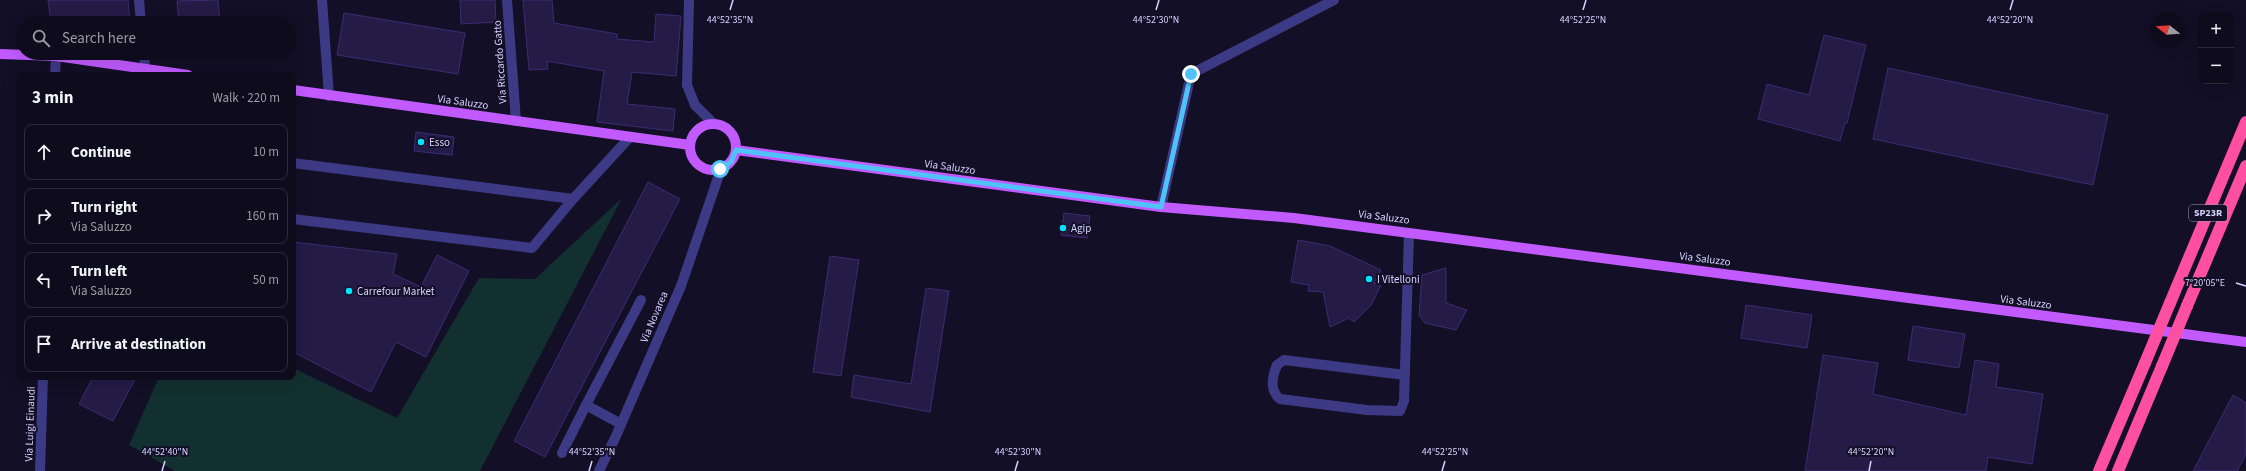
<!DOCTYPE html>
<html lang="en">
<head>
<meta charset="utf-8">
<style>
  body { margin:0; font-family:"Source Sans 3",sans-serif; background:#1c1929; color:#f1f3f6 }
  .controls { position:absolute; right:12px; top:12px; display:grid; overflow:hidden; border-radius:8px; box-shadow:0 4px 16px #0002 }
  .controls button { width:36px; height:36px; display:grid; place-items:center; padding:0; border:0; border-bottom:1px solid #2e2b3b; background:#0e0b1c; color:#f1f3f6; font:20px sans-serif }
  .compass { position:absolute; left:2150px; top:12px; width:36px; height:36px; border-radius:50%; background:#0e0b1c; box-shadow:0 4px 16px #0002; rotate:287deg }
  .stop { position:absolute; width:12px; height:12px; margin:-9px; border:3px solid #4fc3f7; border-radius:50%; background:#fff }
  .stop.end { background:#4fc3f7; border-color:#fff; box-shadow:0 1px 4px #0008 }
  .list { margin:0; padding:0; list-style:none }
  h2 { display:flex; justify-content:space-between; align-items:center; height:52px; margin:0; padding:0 16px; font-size:17px }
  h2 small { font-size:13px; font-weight:400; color:#9b9ba3 }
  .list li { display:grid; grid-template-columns:26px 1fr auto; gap:12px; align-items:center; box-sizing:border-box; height:56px; margin:0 8px 8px; padding:0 8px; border:1px solid #2e2b3b; border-radius:8px }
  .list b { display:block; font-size:15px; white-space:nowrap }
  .list p { margin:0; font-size:13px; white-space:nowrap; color:#9b9ba3 }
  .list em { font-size:13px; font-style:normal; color:#9b9ba3 }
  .icon { flex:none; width:22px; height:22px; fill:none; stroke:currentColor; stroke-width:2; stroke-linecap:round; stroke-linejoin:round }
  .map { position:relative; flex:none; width:2246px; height:471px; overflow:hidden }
  .search { position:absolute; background:#0e0b1c; box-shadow:0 4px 16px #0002; left:16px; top:16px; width:280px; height:44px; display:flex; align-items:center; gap:10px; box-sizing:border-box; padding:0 14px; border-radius:22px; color:#9b9ba3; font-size:15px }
  .panel { position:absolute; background:#0e0b1c; box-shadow:0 4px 16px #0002; left:16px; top:72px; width:280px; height:308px; border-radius:8px }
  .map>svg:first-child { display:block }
  .green { fill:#12302f }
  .building { fill:#241b47; stroke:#3b2d73 }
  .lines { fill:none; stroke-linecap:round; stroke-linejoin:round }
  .minor { stroke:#3d3a85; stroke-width:10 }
  .major { stroke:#c25bff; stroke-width:10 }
  .highway { stroke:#ff4fa3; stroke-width:12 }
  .highway-bridge { stroke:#ff4fa3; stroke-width:12 }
  .route { stroke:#4fc3f7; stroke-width:5 }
  .ticks { fill:none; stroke:#d9d4ff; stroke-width:1.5 }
  .poi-dot { fill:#00e5ff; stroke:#130f26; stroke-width:1.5 }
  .labels { text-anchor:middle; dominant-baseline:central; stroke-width:4; stroke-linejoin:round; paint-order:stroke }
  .shield { fill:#130f26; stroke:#9e99be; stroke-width:1 }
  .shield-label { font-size:10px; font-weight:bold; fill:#d9d4ff }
  .street-label { font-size:11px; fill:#d9d4ff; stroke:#130f26 }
  .poi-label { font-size:11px; fill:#d9d4ff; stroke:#130f26; text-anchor:start }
  .ticks-label { font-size:10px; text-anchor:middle; fill:#d9d4ff; stroke:#130f26; stroke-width:4; stroke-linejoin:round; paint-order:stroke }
</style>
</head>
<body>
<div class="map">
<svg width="2246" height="471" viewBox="0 0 2246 471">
  <rect width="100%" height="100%" fill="#130f26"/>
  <path class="green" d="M622 198 480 471H175L129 445 159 377H293V368L397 418 479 278 535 279Z"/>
  <g class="building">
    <path d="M48 0H128L130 23H51Z"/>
    <path d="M218 0 220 23H179L177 1Z"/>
    <path d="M460 0H495L496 22 461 24Z"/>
    <path d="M523 0H552L554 23 617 34V39L654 42 656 14 681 16 676 76 632 72 627 104 675 109 673 131 597 122 604 71 547 61 548 69 529 70Z"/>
    <path d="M344 13 465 33 458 74 337 55Z"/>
    <path d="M1824 35 1866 45 1847 123H1845L1840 141 1758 119 1767 84 1809 95Z"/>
    <path d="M1888 68 2108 115 2093 185 1873 139Z"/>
    <path d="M416 132 454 137 452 155 414 151Z"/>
    <path d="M648 182 680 199 545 457 514 441Z"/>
    <path d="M1064 213 1090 216 1087 238 1061 235Z"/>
    <path d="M1298 240 1330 246 1381 270 1374 283 1381 285 1371 305 1354 322 1349 318 1330 327 1323 292 1308 291 1309 285 1291 282Z"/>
    <path d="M293 242 397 254 393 274 421 287 437 255 469 271 426 357 396 342 371 392 293 352Z"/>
    <path d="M830 256 859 260 841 376 813 372Z"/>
    <path d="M1446 268V303L1467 310 1456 330 1425 323 1419 315 1422 275Z"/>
    <path d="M926 288 949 291 930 412 851 397 854 375 911 384Z"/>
    <path d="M1746 305 1812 315 1807 348 1741 338Z"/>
    <path d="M1913 326 1965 334 1959 368 1908 360Z"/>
    <path d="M1823 355 1878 363 1873 394 1966 415 1975 360 1999 364 1996 387 2043 394 2032 464 1988 457 1986 471H1805Z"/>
    <path d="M93 377H136L113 421 79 404Z"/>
    <path d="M2233 395 2246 403V454L2237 471H2193Z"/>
  </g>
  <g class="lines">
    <g class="minor">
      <path d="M139 0 141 23"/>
      <path d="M322 0 329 96"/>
      <path d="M507 0 516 121"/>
      <path d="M689 0 687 85 695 105 713 123"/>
      <path d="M144 53 145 69"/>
      <path d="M55 75 56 56"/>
      <path d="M293 163 573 199"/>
      <path d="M1161 207 1191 74 1334 0"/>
      <path d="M293 219 532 248 573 199 630 137"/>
      <path d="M1405 375 1284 360 1277 365C1272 377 1269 390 1280 399L1367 410 1400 411 1404 401 1409 233"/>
      <path d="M586 405 641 300"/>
      <path d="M562 453 586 405 621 424"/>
      <path d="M40 471 43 377"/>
      <path d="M599 471 616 436 681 286 721 169"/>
    </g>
    <g class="major">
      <path d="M0 54 56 56 188 75"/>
      <path d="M293 90 690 145"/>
      <circle cx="713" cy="147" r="23"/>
      <path d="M736 150 1161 207 1294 218 2246 342"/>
    </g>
    <g class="highway">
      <path d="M2170 303 2246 122"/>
      <path d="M2187 306 2246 166"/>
      <path d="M2099 471 2145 363"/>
      <path d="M2118 471 2162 366"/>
    </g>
    <g class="highway-bridge">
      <path d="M2145 363 2170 303"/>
      <path d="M2162 366 2187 306"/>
    </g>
  </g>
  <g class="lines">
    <path class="route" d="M720 169 731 162 736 150 1161 207 1191 74"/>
  </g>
  <path class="ticks" d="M730 10 733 0M1156 10 1159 0M1583 10 1586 0M2010 10 2013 0M2236 283 2246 286M162 471 165 461M589 471 592 461M1015 471 1018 461M1442 471 1445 461M1869 471 1871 461"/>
  <g class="poi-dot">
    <circle cx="421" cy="142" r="4"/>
    <circle cx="1063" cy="228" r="4"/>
    <circle cx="1369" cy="279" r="4"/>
    <circle cx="349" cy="291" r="4"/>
  </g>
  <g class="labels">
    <rect class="shield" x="2189" y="205" width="38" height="16" rx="3"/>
    <g class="shield-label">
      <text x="2208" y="213">SP23R</text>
    </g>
    <g class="street-label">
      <text transform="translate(500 62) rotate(-94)">Via Riccardo Gatto</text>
      <text transform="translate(463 102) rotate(8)">Via Saluzzo</text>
      <text transform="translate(950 167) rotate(8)">Via Saluzzo</text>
      <text transform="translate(1384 217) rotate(7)">Via Saluzzo</text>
      <text transform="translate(1705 259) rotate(7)">Via Saluzzo</text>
      <text transform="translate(2026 302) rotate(7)">Via Saluzzo</text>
      <text transform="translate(654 317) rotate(-67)">Via Novarea</text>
      <text transform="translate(30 424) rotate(-88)">Via Luigi Einaudi</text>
    </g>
    <g class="poi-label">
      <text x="429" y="142">Esso</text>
      <text x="1071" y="228">Agip</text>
      <text x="1377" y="279">I Vitelloni</text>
      <text x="357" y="291">Carrefour Market</text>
    </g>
  </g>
  <g class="ticks-label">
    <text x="730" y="23">44°52'35"N</text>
    <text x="1156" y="23">44°52'30"N</text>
    <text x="1583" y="23">44°52'25"N</text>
    <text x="2010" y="23">44°52'20"N</text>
    <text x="2205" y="286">7°20'05"E</text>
    <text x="165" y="455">44°52'40"N</text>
    <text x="592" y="455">44°52'35"N</text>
    <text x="1018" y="455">44°52'30"N</text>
    <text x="1445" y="455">44°52'25"N</text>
    <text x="1871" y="455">44°52'20"N</text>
  </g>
</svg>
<div class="controls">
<button>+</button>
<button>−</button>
</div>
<svg class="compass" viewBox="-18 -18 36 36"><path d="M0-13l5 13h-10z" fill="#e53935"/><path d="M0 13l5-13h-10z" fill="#9b9ba3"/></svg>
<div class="stop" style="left:720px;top:169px"></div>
<div class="stop end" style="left:1191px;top:74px"></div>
<div class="search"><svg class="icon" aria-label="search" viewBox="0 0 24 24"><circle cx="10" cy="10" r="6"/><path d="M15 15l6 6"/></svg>Search here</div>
<section class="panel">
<h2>3 min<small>Walk · 220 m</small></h2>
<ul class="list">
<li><svg class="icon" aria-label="ahead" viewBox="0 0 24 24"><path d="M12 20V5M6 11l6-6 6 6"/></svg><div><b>Continue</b></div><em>10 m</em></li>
<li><svg class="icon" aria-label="right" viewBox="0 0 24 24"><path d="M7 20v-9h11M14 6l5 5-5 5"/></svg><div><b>Turn right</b><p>Via Saluzzo</p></div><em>160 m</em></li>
<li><svg class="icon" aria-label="left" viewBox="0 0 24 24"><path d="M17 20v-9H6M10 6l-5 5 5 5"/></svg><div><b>Turn left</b><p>Via Saluzzo</p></div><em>50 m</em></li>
<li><svg class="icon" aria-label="arrive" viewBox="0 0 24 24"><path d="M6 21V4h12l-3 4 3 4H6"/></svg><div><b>Arrive at destination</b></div></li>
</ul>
</section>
</div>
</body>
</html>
